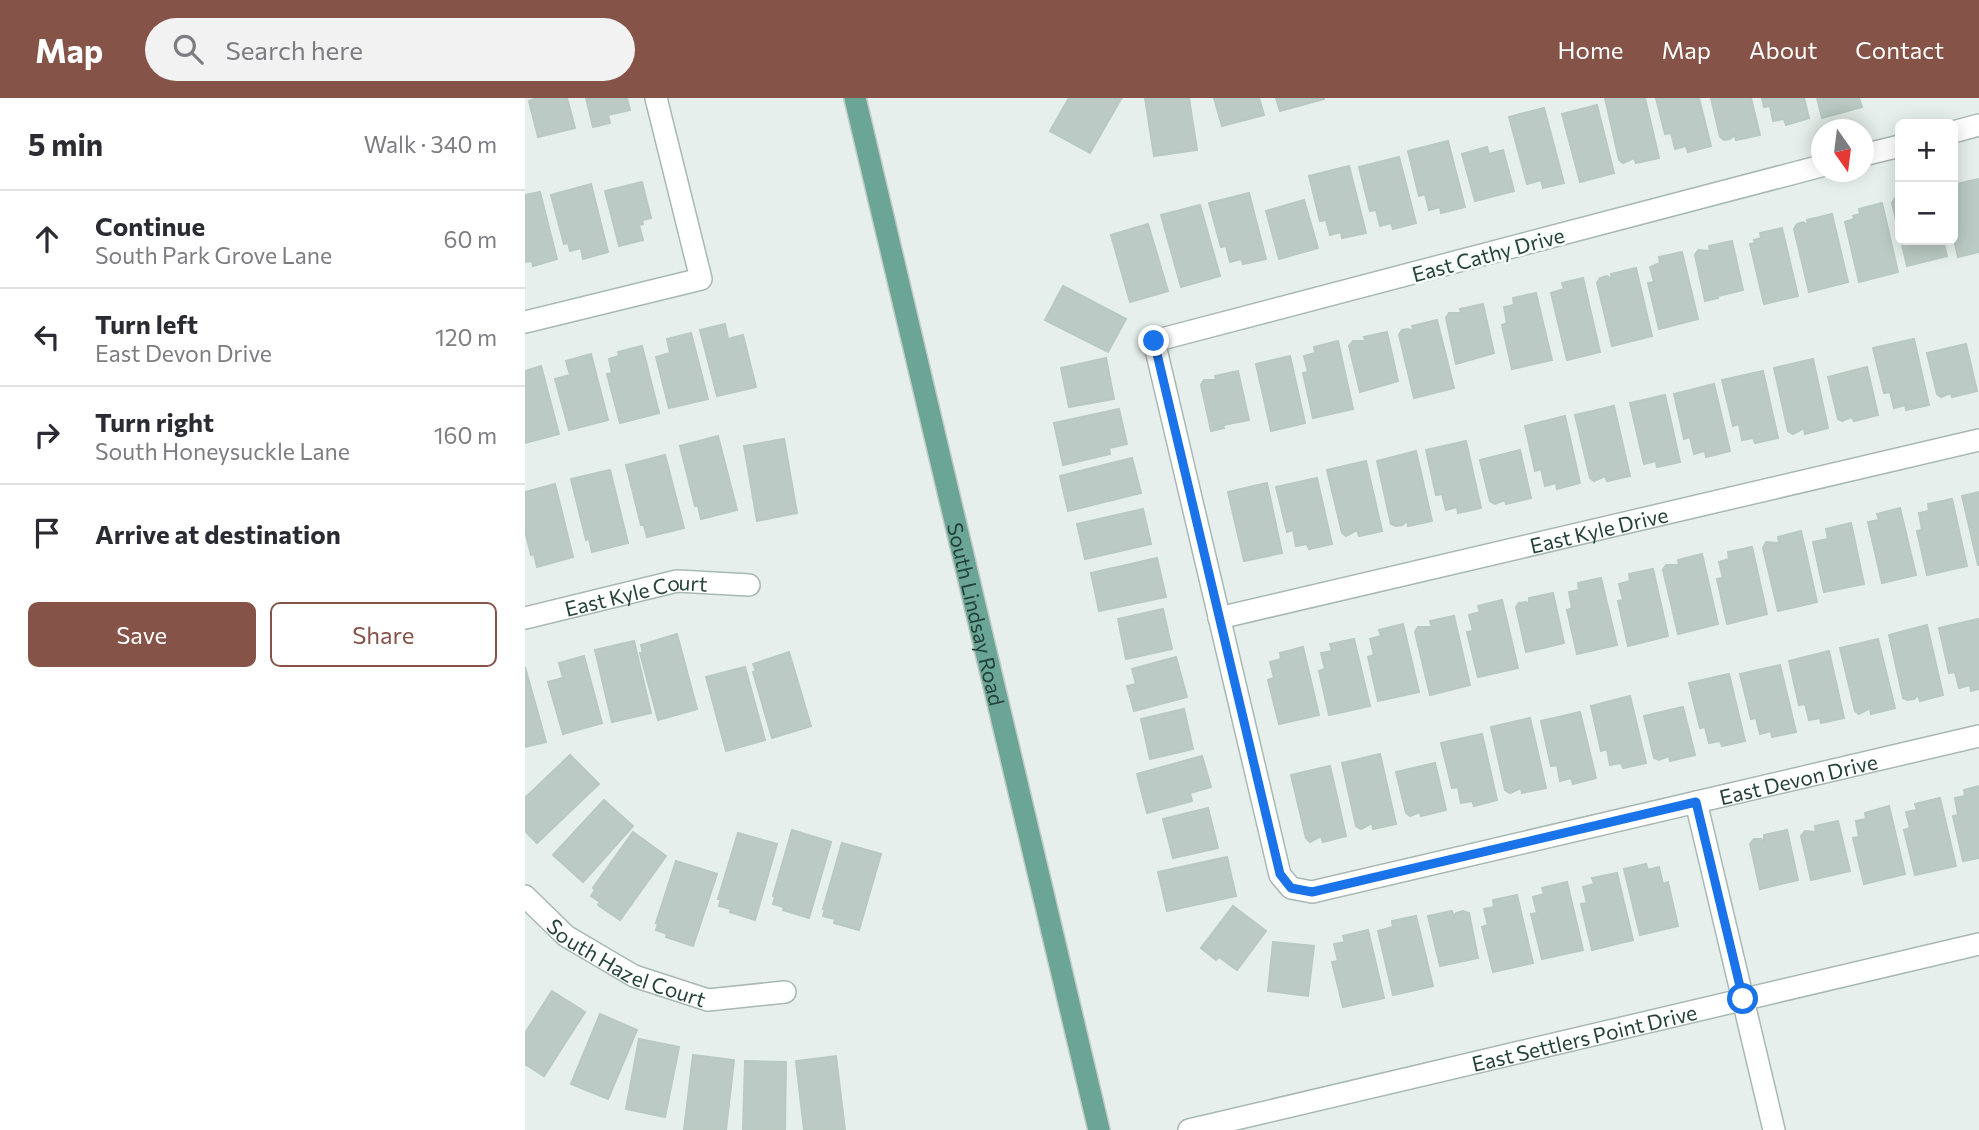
<!DOCTYPE html>
<html lang="en">
<head>
<meta charset="utf-8">
<style>
  body { margin:0; font-family:Commissioner,sans-serif; background:#f2f2f3; color:#2b2b33 }
  .controls { position:absolute; right:21px; top:21px; display:grid; overflow:hidden; border-radius:10px; box-shadow:0 4px 18px #0003 }
  .controls button { width:63px; height:63px; display:grid; place-items:center; padding:0; border:0; border-bottom:2px solid #e1e1e2; background:#fff; color:#2b2b33; font:35px sans-serif }
  .compass { position:absolute; left:1286px; top:21px; width:63px; height:63px; border-radius:50%; background:#fff; box-shadow:0 4px 18px #0003; rotate:166deg }
  .stop { position:absolute; width:21px; height:21px; margin:-16px; border:5px solid #1a73e8; border-radius:50%; background:#fff }
  .stop.end { background:#1a73e8; border-color:#fff; box-shadow:0 2px 7px #0008 }
  .list { margin:0; padding:0; list-style:none }
  h2 { display:flex; justify-content:space-between; align-items:center; height:91px; margin:0; padding:0 28px; font-size:30px }
  h2 small { font-size:23px; font-weight:400; color:#7c7c81 }
  .list li { display:grid; grid-template-columns:46px 1fr auto; gap:21px; align-items:center; box-sizing:border-box; height:98px; padding:0 28px; border-top:2px solid #e1e1e2 }
  .list b { display:block; font-size:26px; white-space:nowrap }
  .list p { margin:0; font-size:23px; white-space:nowrap; color:#7c7c81 }
  .list em { font-size:23px; font-style:normal; color:#7c7c81 }
  .actions { display:flex; gap:14px; padding:21px 28px }
  .actions a { flex:1; padding:16px 0; border:2px solid #855347; border-radius:10px; text-align:center; font-size:24px; color:#855347 }
  .actions .main { background:#855347; color:#fff }
  .icon { flex:none; width:38px; height:38px; fill:none; stroke:currentColor; stroke-width:2; stroke-linecap:round; stroke-linejoin:round }
  .map { position:relative; flex:none; width:1454px; height:1032px; overflow:hidden }
  header { display:flex; align-items:center; gap:42px; box-sizing:border-box; height:98px; padding:0 35px; background:#855347; color:#fff }
  header strong { font-size:33px }
  nav { display:flex; gap:38px; margin-inline-start:auto; font-size:24px }
  .search { width:490px; height:63px; background:#f2f2f3; display:flex; align-items:center; gap:18px; box-sizing:border-box; padding:0 24px; border-radius:38px; color:#7c7c81; font-size:26px }
  main { display:flex }
  aside { flex:1; background:#fff }
  .map>svg:first-child { display:block }
  .building { fill:#bbcac4; stroke:#b8c9c2; stroke-width:2 }
  .lines { fill:none; stroke-linecap:round; stroke-linejoin:round }
  .minor-casing { stroke:#a8b8b2; stroke-width:24 }
  .major-casing { stroke:#c2cac8; stroke-width:24 }
  .minor { stroke:#fff; stroke-width:21 }
  .major { stroke:#6aa596; stroke-width:21 }
  .route { stroke:#1a73e8; stroke-width:9 }
  .labels { text-anchor:middle; dominant-baseline:central; stroke-width:5; stroke-linejoin:round; paint-order:stroke }
  .street-label { font-size:21px; fill:#24423a; stroke:#f7fbf9 }
</style>
</head>
<body>
<header>
<strong>Map</strong>
<div class="search"><svg class="icon" aria-label="search" viewBox="0 0 24 24"><circle cx="10" cy="10" r="6"/><path d="M15 15l6 6"/></svg>Search here</div>
<nav><a>Home</a><a>Map</a><a>About</a><a>Contact</a></nav>
</header>
<main>
<aside>
<h2>5 min<small>Walk · 340 m</small></h2>
<ul class="list">
<li><svg class="icon" aria-label="ahead" viewBox="0 0 24 24"><path d="M12 20V5M6 11l6-6 6 6"/></svg><div><b>Continue</b><p>South Park Grove Lane</p></div><em>60 m</em></li>
<li><svg class="icon" aria-label="left" viewBox="0 0 24 24"><path d="M17 20v-9H6M10 6l-5 5 5 5"/></svg><div><b>Turn left</b><p>East Devon Drive</p></div><em>120 m</em></li>
<li><svg class="icon" aria-label="right" viewBox="0 0 24 24"><path d="M7 20v-9h11M14 6l5 5-5 5"/></svg><div><b>Turn right</b><p>South Honeysuckle Lane</p></div><em>160 m</em></li>
<li><svg class="icon" aria-label="arrive" viewBox="0 0 24 24"><path d="M6 21V4h12l-3 4 3 4H6"/></svg><div><b>Arrive at destination</b></div></li>
</ul>
<div class="actions"><a class="main">Save</a><a>Share</a></div>
</aside>
<div class="map">
<svg width="1454" height="1032" viewBox="0 0 1454 1032">
  <rect width="100%" height="100%" fill="#e6efeb"/>
  <g class="building">
    <path d="M12 0H42L50 30 13 39 4 3Z"/>
    <path d="M61 0H102L105 12 83 17 85 25 68 29Z"/>
    <path d="M544 0 596 1 565 55 525 33Z"/>
    <path d="M620 0H664L672 52 629 58Z"/>
    <path d="M689 0H734L739 17 697 28Z"/>
    <path d="M751 0H799V1L755 13Z"/>
    <path d="M1080 0H1120L1134 60 1111 65 1109 60 1098 65 1094 62Z"/>
    <path d="M1131 0H1174L1186 48 1163 54 1161 48 1150 51 1146 35 1140 36Z"/>
    <path d="M1186 0H1226L1235 37 1211 42 1210 37 1205 41 1199 42 1195 39Z"/>
    <path d="M1237 0H1279L1284 20 1261 27 1259 21 1248 23 1245 8 1239 9Z"/>
    <path d="M1292 0H1334L1337 9 1297 20Z"/>
    <path d="M1072 7 1089 75 1055 84 1037 16Z"/>
    <path d="M1019 10 1039 85 1018 90 1016 82 1002 86 984 19Z"/>
    <path d="M923 43 940 109 916 115 915 109 904 112 900 96 894 98 883 53Z"/>
    <path d="M962 49 964 56 978 52 989 93 950 103 937 56Z"/>
    <path d="M874 59 891 125 868 131 866 125 855 128 851 112 845 113 834 69Z"/>
    <path d="M824 68 841 135 817 140 816 134 805 137 801 122 795 123 784 78Z"/>
    <path d="M1454 81V154L1433 159 1428 137V89L1433 92 1431 86Z"/>
    <path d="M117 84 126 120 117 122 118 126 114 127 118 142 94 148 80 93Z"/>
    <path d="M66 86 83 154 58 161 56 150 45 153 43 145 39 146 26 97Z"/>
    <path d="M15 94 32 161 8 168 7 163 0 164V97Z"/>
    <path d="M724 95 741 161 718 166 716 161 705 164 701 148 696 149 684 105Z"/>
    <path d="M1375 98V138L1367 105 1370 100Z"/>
    <path d="M779 102 793 150 754 161 741 113Z"/>
    <path d="M1357 105 1373 174 1334 184 1320 124 1329 121 1328 118 1335 116 1334 111Z"/>
    <path d="M675 107 695 178 656 189 636 117Z"/>
    <path d="M1307 116 1323 184 1284 194 1269 131 1272 126 1278 124 1283 127 1282 122Z"/>
    <path d="M623 126 643 193 605 204 586 137Z"/>
    <path d="M1257 130 1273 198 1239 206 1225 146 1230 145 1229 142 1236 140 1235 135Z"/>
    <path d="M1376 142H1418L1422 158 1382 168Z"/>
    <path d="M1207 143 1218 192 1193 198V200L1180 203 1170 157 1173 152 1185 153 1184 148Z"/>
    <path d="M1157 154 1173 221 1134 231 1123 185 1129 184 1125 169 1135 165 1134 159Z"/>
    <path d="M1111 170 1127 238 1087 248 1072 185 1075 180 1082 178 1087 181 1086 176Z"/>
    <path d="M1058 180 1075 254 1042 262 1026 195 1039 191 1037 185Z"/>
    <path d="M538 188 601 221 583 254 520 222Z"/>
    <path d="M1011 195 1027 262 987 271 977 227 982 225 979 209 989 207 988 200Z"/>
    <path d="M958 206 969 255 931 266 921 220 924 215H936L935 211Z"/>
    <path d="M912 222 929 290 889 300 874 237 877 232 883 231 889 233 887 228Z"/>
    <path d="M200 226 203 241 218 237 231 289 192 298 175 232Z"/>
    <path d="M862 234 873 283 835 294 824 248 828 243H840L839 239Z"/>
    <path d="M166 235 183 301 144 310 131 259 145 255 142 241Z"/>
    <path d="M1389 241 1404 307 1381 312 1380 307 1369 310 1365 294 1359 295 1348 250Z"/>
    <path d="M813 243 828 311 788 320 778 275 783 274 779 258 790 255 789 249Z"/>
    <path d="M1441 246 1452 293 1427 299 1426 295 1416 299 1412 296 1402 255Z"/>
    <path d="M117 248 134 315 95 325 82 276 87 275 84 261 94 258 93 254Z"/>
    <path d="M66 256 83 322 44 332 30 281 45 277 41 263Z"/>
    <path d="M765 258 780 325 746 333 731 266Z"/>
    <path d="M581 260 589 301 544 309 536 270Z"/>
    <path d="M1288 261 1303 330 1280 336 1279 330 1268 336 1263 333 1249 270Z"/>
    <path d="M16 268 34 336 0 345V273Z"/>
    <path d="M1342 269 1353 317 1329 323 1327 319 1317 323 1313 321 1303 279Z"/>
    <path d="M713 273 724 322 698 327 699 330 686 333 676 287 679 282H691L690 278Z"/>
    <path d="M1238 273 1253 340 1230 345 1228 340 1217 342 1214 326 1208 328 1197 282Z"/>
    <path d="M1189 286 1205 353 1181 359 1180 353 1169 356 1165 339 1159 341 1149 296Z"/>
    <path d="M1140 297 1155 364 1132 369 1131 363 1119 366 1105 305Z"/>
    <path d="M1089 308 1105 378 1082 383 1080 378 1069 383 1065 380 1050 317Z"/>
    <path d="M594 311 602 346 584 350 585 356 538 367 529 325Z"/>
    <path d="M1040 318 1055 385 1032 391 1031 385 1020 388 1016 371 1010 373 1000 328Z"/>
    <path d="M193 338 212 412 176 421 173 408H170L155 348Z"/>
    <path d="M259 341 272 415 232 423 219 348Z"/>
    <path d="M941 343 956 410 933 415 932 409 921 412 917 396 911 397 901 352Z"/>
    <path d="M995 352 1006 400 981 406 980 402 970 406 965 403 955 362Z"/>
    <path d="M891 353 907 423 883 428 882 423 877 427 871 428 866 426 852 363Z"/>
    <path d="M140 357 159 430 122 439 119 427H116L101 367Z"/>
    <path d="M607 360 616 395 543 413 535 378Z"/>
    <path d="M841 363 857 433 834 438 832 432 821 438 817 435 802 372Z"/>
    <path d="M85 372 103 445 67 454 64 441 61 442 46 381Z"/>
    <path d="M792 380 807 446 784 451 782 446 771 448 768 432 762 434 751 389Z"/>
    <path d="M742 385 757 455 719 463 703 394Z"/>
    <path d="M30 386 48 459 12 469 9 456 6 457 0 433V394Z"/>
    <path d="M1454 394V467H1453L1437 398Z"/>
    <path d="M1427 401 1442 468 1402 477 1392 433 1397 432 1394 415 1404 413 1403 406Z"/>
    <path d="M1375 410 1391 477 1357 485 1343 424 1354 422 1352 416Z"/>
    <path d="M618 411 626 446 560 461 552 426Z"/>
    <path d="M1326 425 1339 486 1299 494 1288 444 1303 441 1301 431Z"/>
    <path d="M1276 433 1292 504 1253 513 1238 450 1241 444 1254 445 1253 439Z"/>
    <path d="M1227 449 1242 516 1202 526 1192 481 1198 480 1194 464 1204 461 1203 454Z"/>
    <path d="M1177 456 1193 526 1153 536 1138 472 1141 467H1154L1153 462Z"/>
    <path d="M632 460 641 499 574 513 566 475Z"/>
    <path d="M1128 471 1143 538 1103 548 1093 503 1098 502 1094 486 1105 483 1104 476Z"/>
    <path d="M1076 480 1092 547 1052 556 1042 512 1047 510 1044 494 1054 492 1053 485Z"/>
    <path d="M1028 495 1039 545 1001 554 991 509 994 505 1001 504 1004 506V500Z"/>
    <path d="M977 502 993 570 953 579 942 534 948 533 944 517 955 514 953 508Z"/>
    <path d="M638 511 647 551 601 561 593 521Z"/>
    <path d="M929 518 945 587 905 597 890 534 893 529H907L905 523Z"/>
    <path d="M1453 521 1454 591 1446 593 1445 587 1434 590 1430 574 1424 575 1414 530Z"/>
    <path d="M878 526 894 594 853 603 843 559 849 557 845 541 856 538 854 532Z"/>
    <path d="M1402 527 1418 597 1395 603 1393 597 1389 601 1382 602 1378 600 1364 537Z"/>
    <path d="M152 536 172 611 133 622 115 555H118L116 547Z"/>
    <path d="M829 541 845 608 804 617 794 573 800 571 796 555 807 553 805 546Z"/>
    <path d="M1353 541 1370 610 1346 616 1345 610 1334 616 1330 613 1315 550Z"/>
    <path d="M109 543 126 615 87 624 70 552Z"/>
    <path d="M778 549 794 617 754 626 743 582 749 580 745 564 756 561 755 555Z"/>
    <path d="M1304 553 1319 620 1296 625 1295 620 1284 622 1280 606 1274 607 1264 563Z"/>
    <path d="M264 554 286 628 247 640 228 574 231 573 228 566Z"/>
    <path d="M59 558 77 625 38 636 23 584 38 580 34 565Z"/>
    <path d="M651 559 662 599 609 613 602 588 611 586 607 571Z"/>
    <path d="M1255 567 1271 634 1247 639 1246 633 1235 636 1231 620 1226 621 1215 576Z"/>
    <path d="M0 569 21 644 0 649Z"/>
    <path d="M220 569 240 642 201 653 181 579Z"/>
    <path d="M1204 576 1220 643 1197 648 1195 643 1184 645 1180 629 1175 630 1164 585Z"/>
    <path d="M1105 598 1121 665 1098 670 1096 665 1085 667 1082 651 1076 653 1066 608Z"/>
    <path d="M1158 609 1170 657 1145 663 1144 658 1134 662 1129 660 1119 618Z"/>
    <path d="M659 611 668 651 625 661 616 621Z"/>
    <path d="M1055 614 1071 680 1048 686 1046 680 1035 683 1032 667 1026 668 1016 623Z"/>
    <path d="M1005 620 1021 690 997 695 996 690 985 695 980 692 966 629Z"/>
    <path d="M957 636 972 702 949 708 947 703 936 705 933 689 927 690 916 645Z"/>
    <path d="M855 656 871 726 848 731 847 725 836 731 831 728 817 665Z"/>
    <path d="M45 657 74 686 12 745 0 733V700Z"/>
    <path d="M677 658 686 689 665 695 667 703 622 715 612 676Z"/>
    <path d="M910 665 921 712 896 718 895 714 885 718 881 715 871 674Z"/>
    <path d="M805 668 821 738 798 744 796 738 785 744 781 740 766 677Z"/>
    <path d="M1454 688V760L1438 763 1428 718 1433 717 1430 700 1440 698 1439 692Z"/>
    <path d="M1415 700 1431 768 1390 777 1379 732 1385 730 1381 714 1392 712 1390 706Z"/>
    <path d="M79 702 108 728 58 784 28 757Z"/>
    <path d="M1364 708 1380 776 1339 786 1328 740 1334 739 1331 723 1341 721 1340 715Z"/>
    <path d="M683 710 693 750 648 760 638 721Z"/>
    <path d="M1313 723 1325 773 1286 782 1276 738 1280 733 1291 734 1290 728Z"/>
    <path d="M267 732 306 744 284 820 258 812 259 809 248 806 250 799 248 798Z"/>
    <path d="M1262 732 1273 782 1235 791 1225 746 1229 741H1236L1239 744V737Z"/>
    <path d="M108 734 141 758 95 822 73 807 75 804 66 798 70 792 68 790Z"/>
    <path d="M213 735 252 746 230 822 205 814 206 811 194 808 196 801H193Z"/>
    <path d="M317 745 356 756 334 832 309 825 310 821 298 818 300 811H298Z"/>
    <path d="M702 759 711 798 642 813 633 774Z"/>
    <path d="M151 763 192 776 168 848 141 839 142 836 131 832 133 825H131Z"/>
    <path d="M1121 766 1123 772 1134 769 1138 786 1143 784 1153 828 1115 837 1099 771Z"/>
    <path d="M1092 775 1108 842 1067 852 1056 806 1062 805 1058 789 1069 786 1067 780Z"/>
    <path d="M1042 784 1058 852 1017 861 1006 816 1012 815 1008 799 1019 796 1017 790Z"/>
    <path d="M992 797 1008 865 968 874 957 829 963 827 959 811 969 809 968 802Z"/>
    <path d="M708 808 741 833 712 872 694 859 691 862 676 850Z"/>
    <path d="M927 813 929 818 931 815 938 813 944 815 953 860 915 868 903 818Z"/>
    <path d="M891 818 908 888 868 897 853 833 868 829 867 823Z"/>
    <path d="M843 832 859 900 818 909 807 864 813 863 809 846 820 844 818 838Z"/>
    <path d="M748 844 789 848 783 898 743 893Z"/>
    <path d="M27 893 60 914 19 978 0 966V935Z"/>
    <path d="M75 916 112 932 83 1001 46 986Z"/>
    <path d="M114 941 154 949 140 1019 101 1011Z"/>
    <path d="M168 957 209 962 201 1032H159Z"/>
    <path d="M311 958 320 1032H279L271 963Z"/>
    <path d="M220 963 261 964 260 1032H218Z"/>
  </g>
  <g class="lines">
    <g class="minor-casing">
      <g id="minor">
        <path d="M1428 34 1454 27"/>
        <path d="M1338 57 1375 48"/>
        <path id="s1" d="M1296 68 629 243 755 777 766 790 787 794 1454 638"/>
        <path d="M0 224 176 181 131 0"/>
        <path id="s2" d="M0 520 152 483 224 487"/>
        <path id="s3" d="M694 520 1454 342"/>
        <path d="M1171 704 1249 1032"/>
        <path id="s4" d="M0 798 41 838 109 878 183 902 260 894"/>
        <path id="s5" d="M664 1032 1454 846"/>
      </g>
    </g>
    <g class="major-casing">
      <g id="major">
        <path id="s6" d="M330 0 574 1032"/>
      </g>
    </g>
    <use href="#minor" class="minor"/>
    <use href="#major" class="major"/>
  </g>
  <g class="lines">
    <path class="route" d="M629 243 755 776 766 790 787 794 1171 704 1218 901"/>
  </g>
  <g class="labels">
    <g class="street-label">
      <text transform="translate(963 156) rotate(-15)">East Cathy Drive</text>
      <text stroke="none"><textPath href="#s3" startOffset="390">East Kyle Drive</textPath></text>
      <text stroke="none"><textPath href="#s2" startOffset="114">East Kyle Court</textPath></text>
      <text stroke="none"><textPath href="#s6" startOffset="530">South Lindsay Road</textPath></text>
      <text stroke="none"><textPath href="#s1" startOffset="1776">East Devon Drive</textPath></text>
      <text stroke="none"><textPath href="#s4" startOffset="124">South Hazel Court</textPath></text>
      <text stroke="none"><textPath href="#s5" startOffset="406">East Settlers Point Drive</textPath></text>
    </g>
  </g>
</svg>
<div class="controls">
<button>+</button>
<button>−</button>
</div>
<svg class="compass" viewBox="-18 -18 36 36"><path d="M0-13l5 13h-10z" fill="#e53935"/><path d="M0 13l5-13h-10z" fill="#7c7c81"/></svg>
<div class="stop" style="left:1218px;top:901px"></div>
<div class="stop end" style="left:629px;top:243px"></div>
</div>
</main>
</body>
</html>
